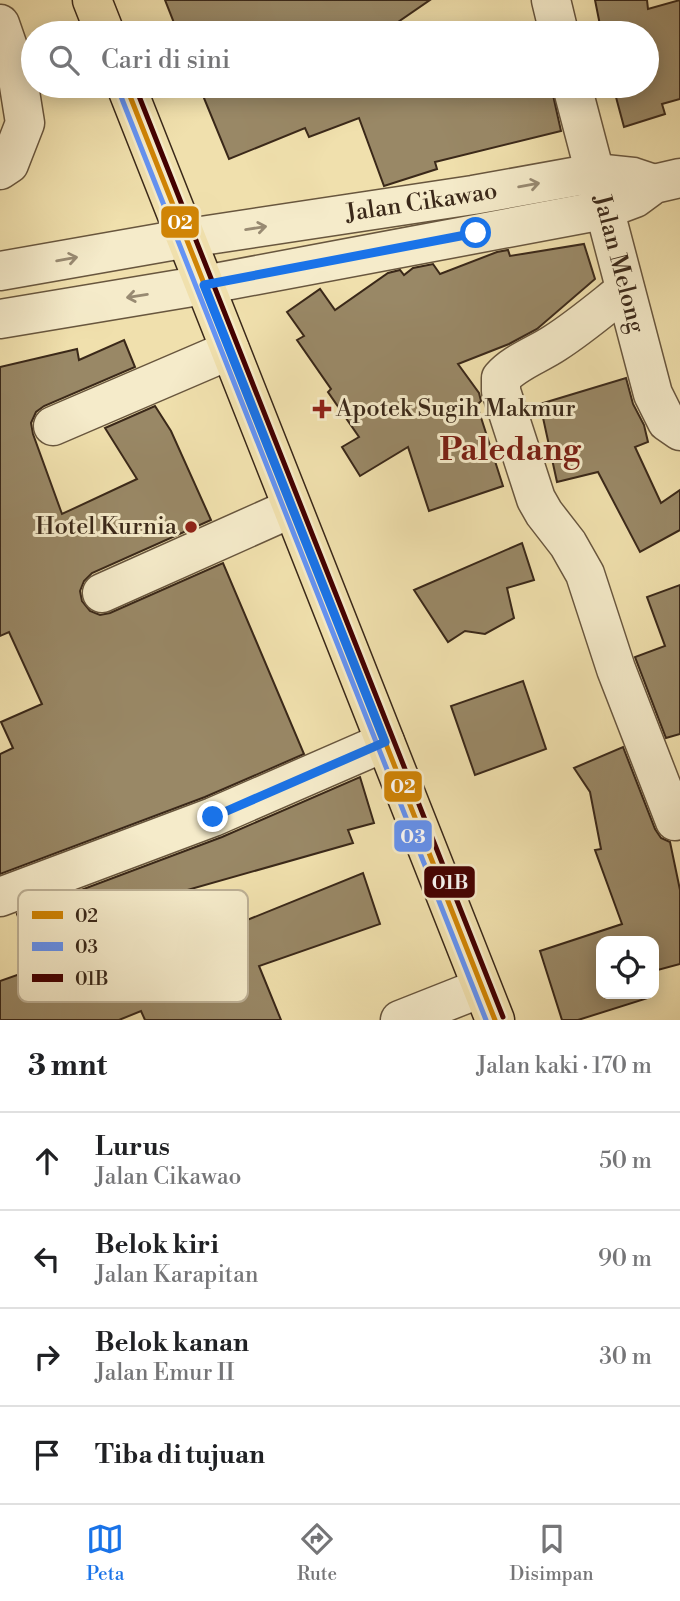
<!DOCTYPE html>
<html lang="id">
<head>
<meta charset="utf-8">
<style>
  body { margin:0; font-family:"Libre Bodoni",serif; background:#f6f6f6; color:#202124 }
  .controls { position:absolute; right:21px; bottom:21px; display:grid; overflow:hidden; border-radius:14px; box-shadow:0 4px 18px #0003 }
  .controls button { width:63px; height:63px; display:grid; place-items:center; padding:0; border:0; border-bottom:2px solid #e0e0e0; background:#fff; color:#202124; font:35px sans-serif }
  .stop { position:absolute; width:21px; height:21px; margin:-16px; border:5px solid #1a73e8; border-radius:50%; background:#fff }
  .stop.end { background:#1a73e8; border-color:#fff; box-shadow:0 2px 7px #0008 }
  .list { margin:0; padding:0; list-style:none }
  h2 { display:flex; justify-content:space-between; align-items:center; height:91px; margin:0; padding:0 28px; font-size:30px }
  h2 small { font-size:23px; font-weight:400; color:#757577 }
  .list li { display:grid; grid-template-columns:46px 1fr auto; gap:21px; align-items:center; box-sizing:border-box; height:98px; padding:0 28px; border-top:2px solid #e0e0e0 }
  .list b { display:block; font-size:26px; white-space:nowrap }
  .list p { margin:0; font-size:23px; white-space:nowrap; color:#757577 }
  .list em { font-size:23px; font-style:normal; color:#757577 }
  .icon { flex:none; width:38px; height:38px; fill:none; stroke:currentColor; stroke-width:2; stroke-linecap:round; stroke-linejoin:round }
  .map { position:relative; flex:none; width:680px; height:1020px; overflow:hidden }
  .search { position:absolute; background:#fff; box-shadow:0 4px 18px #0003; left:21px; right:21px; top:21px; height:77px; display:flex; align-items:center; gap:18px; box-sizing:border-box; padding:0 24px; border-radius:38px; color:#757577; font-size:26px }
  .sheet { height:483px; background:#fff }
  nav { display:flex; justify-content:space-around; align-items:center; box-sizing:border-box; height:98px; border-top:2px solid #e0e0e0; background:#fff; font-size:19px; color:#757577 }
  nav a { display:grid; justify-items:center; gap:4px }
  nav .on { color:#1a73e8 }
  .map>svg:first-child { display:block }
  .building { fill:#986; stroke:#3a2819; stroke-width:2 }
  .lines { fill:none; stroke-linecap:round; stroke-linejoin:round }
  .minor-casing { stroke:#68563e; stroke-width:41 }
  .major-casing { stroke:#3a2819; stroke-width:41 }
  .minor { stroke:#f5ebca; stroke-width:38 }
  .major { stroke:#f0e0ad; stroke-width:38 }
  .bus-1-casing { stroke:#f5ebca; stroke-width:10 }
  .bus-2-casing { stroke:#f5ebca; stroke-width:10 }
  .bus-3-casing { stroke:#f5ebca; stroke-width:10 }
  .bus-1 { stroke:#d08405; stroke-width:5 }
  .bus-2 { stroke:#6493f4; stroke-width:5 }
  .bus-3 { stroke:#400; stroke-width:5 }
  .oneway { stroke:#988a72 }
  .route { stroke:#1a73e8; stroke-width:9 }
  .poi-dot { fill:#8f2418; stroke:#f5ebca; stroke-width:2.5 }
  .labels { text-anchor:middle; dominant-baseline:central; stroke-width:6; stroke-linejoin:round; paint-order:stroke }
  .street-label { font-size:24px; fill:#3a2819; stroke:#f5ebca }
  .poi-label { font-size:24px; fill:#3a2819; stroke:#f5ebca; text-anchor:start }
  .district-label { font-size:32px; font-weight:bold; fill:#7a1f14; stroke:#f5ebca }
  .key { fill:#f5ebca; stroke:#bdb095; stroke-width:2 }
  .key-label { font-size:19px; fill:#3a2819 }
  .line-badge { stroke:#f5ebca; stroke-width:2.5 }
  .badge-label { font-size:19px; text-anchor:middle; font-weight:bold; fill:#fff }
</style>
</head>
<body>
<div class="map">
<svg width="680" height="1020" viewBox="0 0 680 1020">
  <rect width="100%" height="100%" fill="#f0e0ad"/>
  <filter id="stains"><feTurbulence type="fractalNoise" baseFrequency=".00286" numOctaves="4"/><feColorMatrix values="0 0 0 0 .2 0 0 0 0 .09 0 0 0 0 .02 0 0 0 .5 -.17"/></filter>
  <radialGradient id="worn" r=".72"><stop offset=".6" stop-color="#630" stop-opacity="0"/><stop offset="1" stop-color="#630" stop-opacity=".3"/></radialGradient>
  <g class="building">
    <path d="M165 0H430L382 33H178Z"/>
    <path d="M595 0H647L648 9 680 0V99L662 104 665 114 624 127 613 86H647V33H599L601 30Z"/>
    <path d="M199 86H551L561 131 435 162 437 169 384 186 359 118 309 137 305 128 229 159Z"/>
    <path d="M584 244 595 279 537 329 509 344 458 364 479 393 481 401 477 405 503 486 429 511 408 447 360 476 342 447 359 437 328 392 331 389 297 340 304 336 287 312 320 289 335 310 388 273 400 270 404 275 413 268 433 264 440 274 497 252 508 250 510 256Z"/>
    <path d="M124 340 135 367 44 406 36 412 31 423 33 434 62 514 137 479 105 428 155 406 171 431 211 520 92 573 84 581 80 591 82 601 90 611 100 615 110 613 223 563 304 754 205 797 0 874V754L13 748 1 722 42 704 9 632 0 636V367L77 349 79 360Z"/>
    <path d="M626 378 633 404 644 425 648 442 635 447 661 503 680 490V530L640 552 598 472 557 482 540 404Z"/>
    <path d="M522 543 534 580 507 588 514 618 485 634 465 631 448 642 414 590Z"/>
    <path d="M680 585V734L666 738 635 657 665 646 647 597Z"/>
    <path d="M523 681 546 749 475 775 451 706Z"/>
    <path d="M623 747 655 829 661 838 670 842 680 890V964L654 971V941H601V994H646L648 998 578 1020H562L540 951 622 924 595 850 601 849 590 792 574 768Z"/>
    <path d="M360 777 374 823 348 830 353 843 103 914 124 970 363 873 380 924 259 966 281 1020H145L141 1011 119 1020H0V981L23 973 20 967 35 960 17 914 222 837Z"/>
  </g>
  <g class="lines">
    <g class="minor-casing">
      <g id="minor">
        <path d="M551 0 559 33"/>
        <path d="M0 24 17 73 25 123 9 164 0 170"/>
        <path id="s1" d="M572 86 653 394 667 422 680 431"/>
        <path id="s2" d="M0 271 188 238 473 195 595 173 633 177 654 184"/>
        <path d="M625 290C602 308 580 327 555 343 537 355 515 362 501 378V391L536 499 544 513 568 544 585 574 616 669 675 821"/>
        <path d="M0 319 204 285 603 210 635 198 654 184 680 178"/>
        <path d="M53 426 230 350"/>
        <path d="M102 593 292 508"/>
        <path d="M0 897 213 817 385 742"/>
        <path d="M400 1020 481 988"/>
      </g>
    </g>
    <g class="major-casing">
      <g id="major">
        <path d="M92 0 105 33"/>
        <path d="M126 86 495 1020"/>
      </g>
    </g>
    <use href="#minor" class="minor"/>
    <use href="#major" class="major"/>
    <g class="bus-1-casing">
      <path id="bus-1" d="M126 86 495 1020"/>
    </g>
    <g class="bus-2-casing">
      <path id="bus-2" d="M118 89 486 1020"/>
    </g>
    <g class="bus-3-casing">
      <path id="bus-3" d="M135 86 503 1017"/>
    </g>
    <use href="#bus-1" class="bus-1"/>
    <use href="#bus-2" class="bus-2"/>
    <use href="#bus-3" class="bus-3"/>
  </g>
  <defs><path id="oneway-shaft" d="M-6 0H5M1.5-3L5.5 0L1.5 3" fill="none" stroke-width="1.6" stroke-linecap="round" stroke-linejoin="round" transform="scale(1.75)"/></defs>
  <g class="oneway">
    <use href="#oneway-shaft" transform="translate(529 185) rotate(-10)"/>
    <use href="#oneway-shaft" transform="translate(256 228) rotate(-9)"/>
    <use href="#oneway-shaft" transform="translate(67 259) rotate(-10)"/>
    <use href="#oneway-shaft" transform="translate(137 296) rotate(171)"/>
  </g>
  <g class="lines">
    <path class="route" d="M213 817 385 742 204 285 476 233"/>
  </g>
  <g class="poi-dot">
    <path d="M318.5 398.5h7v7h7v7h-7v7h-7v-7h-7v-7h7z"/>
    <circle cx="191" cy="527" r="7"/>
  </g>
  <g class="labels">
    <g class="street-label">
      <text stroke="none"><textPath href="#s2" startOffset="427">Jalan Cikawao</textPath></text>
      <text stroke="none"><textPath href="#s1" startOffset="184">Jalan Melong</textPath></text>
    </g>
    <g class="poi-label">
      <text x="336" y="409">Apotek Sugih Makmur</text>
      <text x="177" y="527" text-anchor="end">Hotel Kurnia</text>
    </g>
    <g class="district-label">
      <text x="510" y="450">Paledang</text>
    </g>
  </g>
  <rect x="18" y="890" width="230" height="112" rx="10" class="key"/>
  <rect x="32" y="911" width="31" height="8" fill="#d08405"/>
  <rect x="32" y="942" width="31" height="9" fill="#6493f4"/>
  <rect x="32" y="974" width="31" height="8" fill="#400"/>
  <g class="key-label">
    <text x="75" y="922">02</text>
    <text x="75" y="953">03</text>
    <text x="75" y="985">01B</text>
  </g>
  <g class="line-badge">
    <rect x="160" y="205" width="40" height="34" rx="7" fill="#d08405"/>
    <rect x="383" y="770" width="40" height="33" rx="7" fill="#d08405"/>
    <rect x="393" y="819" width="40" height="34" rx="7" fill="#6493f4"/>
    <rect x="423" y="865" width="53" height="34" rx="7" fill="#400"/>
  </g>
  <g class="badge-label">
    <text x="180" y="229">02</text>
    <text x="403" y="793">02</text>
    <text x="413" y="843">03</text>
    <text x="450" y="889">01B</text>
  </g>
  <rect width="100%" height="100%" filter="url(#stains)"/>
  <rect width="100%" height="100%" fill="url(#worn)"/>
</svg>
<div class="controls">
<button><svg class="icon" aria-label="locate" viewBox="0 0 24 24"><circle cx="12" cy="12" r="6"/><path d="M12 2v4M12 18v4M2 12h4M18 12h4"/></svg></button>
</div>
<div class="stop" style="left:476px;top:233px"></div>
<div class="stop end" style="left:213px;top:817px"></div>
<div class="search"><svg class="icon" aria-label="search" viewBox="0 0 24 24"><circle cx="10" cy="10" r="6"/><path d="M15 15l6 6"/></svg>Cari di sini</div>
</div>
<section class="sheet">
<h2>3 mnt<small>Jalan kaki · 170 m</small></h2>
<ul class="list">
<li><svg class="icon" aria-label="ahead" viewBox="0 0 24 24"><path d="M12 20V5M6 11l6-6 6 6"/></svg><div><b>Lurus</b><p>Jalan Cikawao</p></div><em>50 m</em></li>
<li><svg class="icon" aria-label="left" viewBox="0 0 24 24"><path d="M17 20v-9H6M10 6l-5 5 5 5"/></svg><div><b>Belok kiri</b><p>Jalan Karapitan</p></div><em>90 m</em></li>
<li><svg class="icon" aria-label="right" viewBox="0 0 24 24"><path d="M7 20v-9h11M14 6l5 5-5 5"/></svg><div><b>Belok kanan</b><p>Jalan Emur II</p></div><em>30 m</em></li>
<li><svg class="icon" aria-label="arrive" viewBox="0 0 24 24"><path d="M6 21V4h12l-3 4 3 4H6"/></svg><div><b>Tiba di tujuan</b></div></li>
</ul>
</section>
<nav>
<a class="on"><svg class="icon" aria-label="map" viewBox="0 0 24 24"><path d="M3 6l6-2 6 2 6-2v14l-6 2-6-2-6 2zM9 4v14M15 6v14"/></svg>Peta</a>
<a><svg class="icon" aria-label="directions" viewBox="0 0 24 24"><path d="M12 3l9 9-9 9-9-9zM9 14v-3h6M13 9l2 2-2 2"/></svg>Rute</a>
<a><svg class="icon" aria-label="saved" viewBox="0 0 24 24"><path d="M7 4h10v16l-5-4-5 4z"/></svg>Disimpan</a>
</nav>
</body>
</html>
